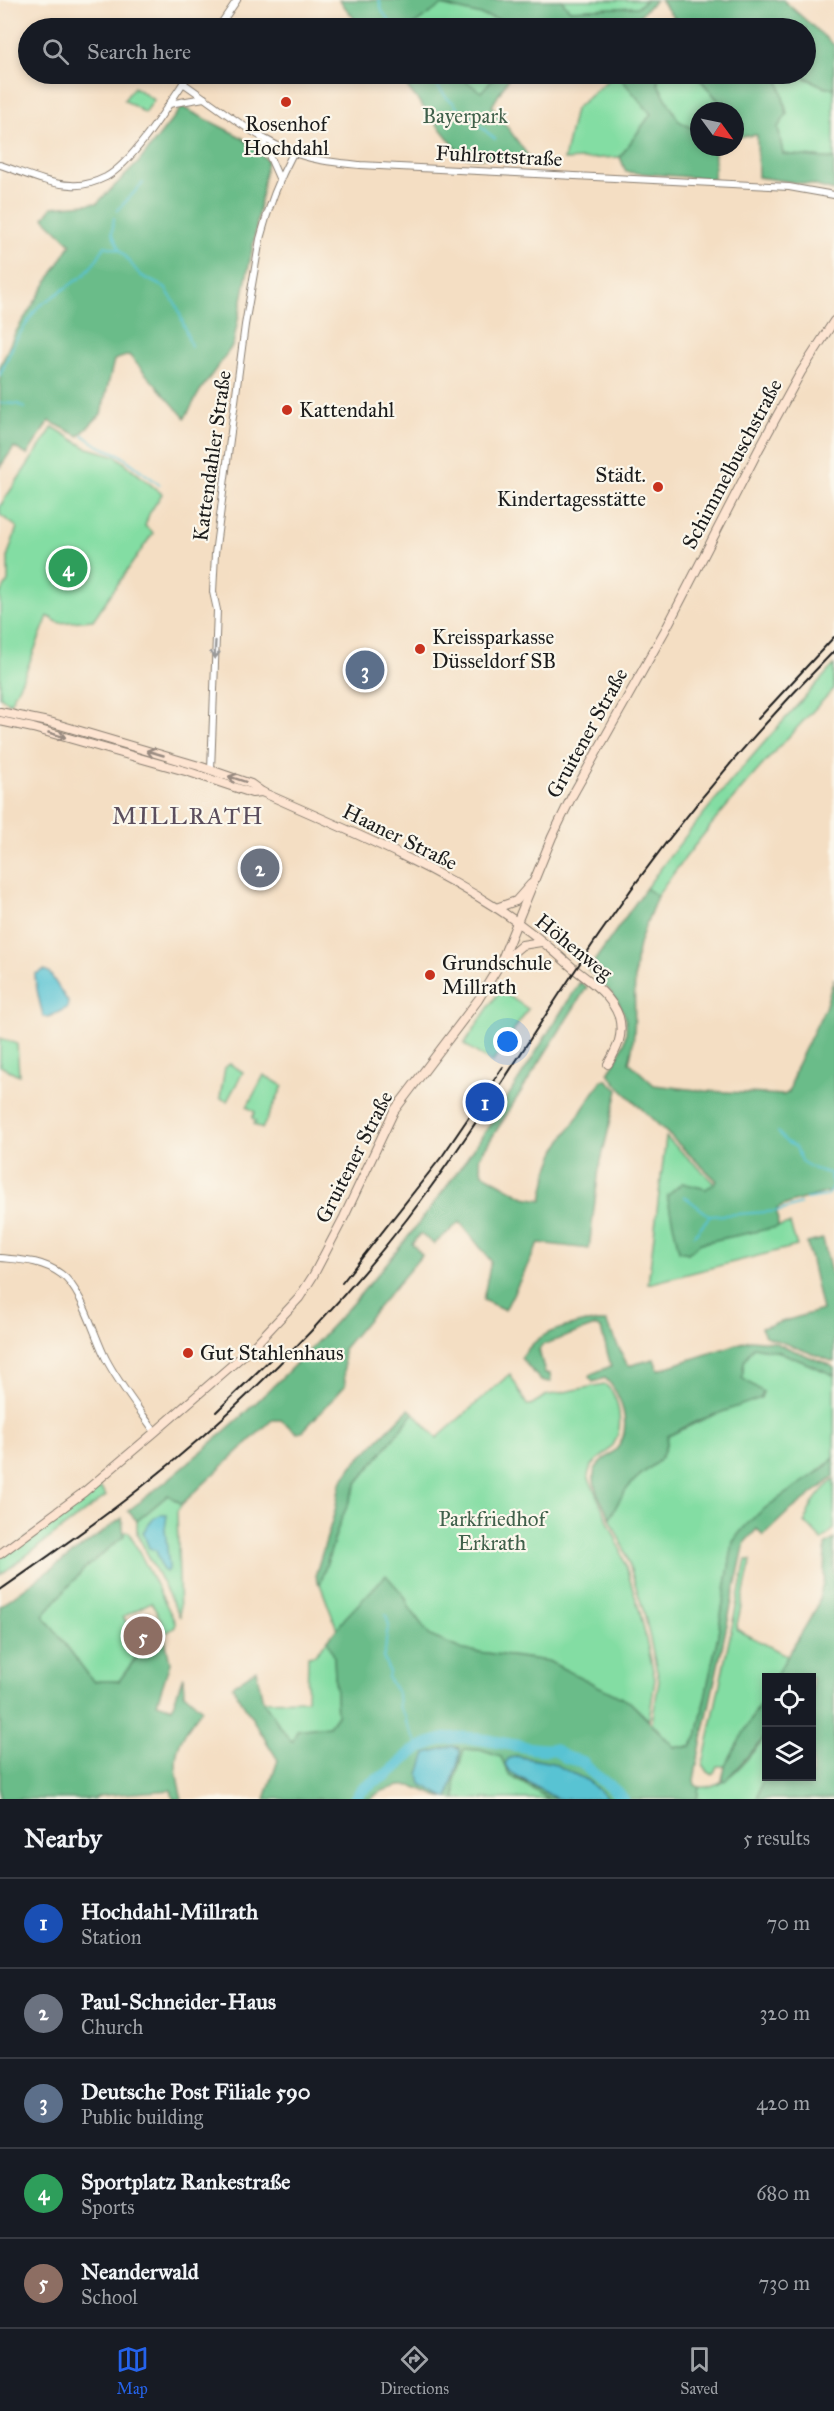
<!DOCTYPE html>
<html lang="en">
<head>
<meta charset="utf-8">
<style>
  body { margin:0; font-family:"IM FELL Great Primer",serif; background:#20242c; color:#f1f3f6 }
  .controls { position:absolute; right:18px; bottom:18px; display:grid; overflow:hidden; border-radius:0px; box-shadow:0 3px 9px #0003 }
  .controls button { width:54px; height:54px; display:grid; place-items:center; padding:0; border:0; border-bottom:2px solid #363941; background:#171b24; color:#f1f3f6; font:30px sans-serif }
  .compass { position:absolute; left:690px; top:102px; width:54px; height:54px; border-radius:50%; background:#171b24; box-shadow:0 3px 9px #0003; rotate:123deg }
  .you { position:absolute; left:508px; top:1042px; width:21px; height:21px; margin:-15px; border:4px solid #fff; border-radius:50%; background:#1a73e8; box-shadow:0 0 0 9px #1a73e833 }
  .badge { display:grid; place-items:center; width:39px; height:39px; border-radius:50%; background:#2563eb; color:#fff; font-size:20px; font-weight:700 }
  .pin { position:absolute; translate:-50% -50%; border:3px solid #fff; box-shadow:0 2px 6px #0006 }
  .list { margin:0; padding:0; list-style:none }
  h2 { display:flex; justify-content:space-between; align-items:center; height:78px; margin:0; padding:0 24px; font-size:26px }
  h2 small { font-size:20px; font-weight:400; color:#9ea1a6 }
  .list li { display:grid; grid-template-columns:39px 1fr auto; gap:18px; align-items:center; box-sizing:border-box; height:90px; padding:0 24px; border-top:2px solid #363941 }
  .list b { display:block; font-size:22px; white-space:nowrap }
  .list p { margin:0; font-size:20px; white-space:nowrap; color:#9ea1a6 }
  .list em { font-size:20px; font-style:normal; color:#9ea1a6 }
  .icon { flex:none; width:33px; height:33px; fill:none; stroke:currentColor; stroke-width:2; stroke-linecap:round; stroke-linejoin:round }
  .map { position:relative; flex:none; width:834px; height:1799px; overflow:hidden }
  .search { position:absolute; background:#171b24; box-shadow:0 3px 9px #0003; left:18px; right:18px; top:18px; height:66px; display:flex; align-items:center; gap:15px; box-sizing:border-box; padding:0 21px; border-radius:33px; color:#9ea1a6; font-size:22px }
  .sheet { height:528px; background:#171b24 }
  nav { display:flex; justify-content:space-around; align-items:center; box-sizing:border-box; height:84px; border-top:2px solid #363941; background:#171b24; font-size:16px; color:#9ea1a6 }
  nav a { display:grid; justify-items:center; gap:3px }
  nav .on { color:#2563eb }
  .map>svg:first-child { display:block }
  .green { fill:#83dda3; stroke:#507c60; stroke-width:1.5; fill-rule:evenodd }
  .forest { fill:#6abc89; stroke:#436c52; stroke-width:1.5; fill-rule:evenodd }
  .water { fill:#59c3d3; stroke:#3a7078; stroke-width:1.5 }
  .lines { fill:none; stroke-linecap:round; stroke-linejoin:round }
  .stream { stroke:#59c3d3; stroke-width:2 }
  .river { stroke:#59c3d3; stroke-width:12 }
  .tertiary-casing { stroke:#887d70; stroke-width:8 }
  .secondary-casing { stroke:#887d70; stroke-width:10 }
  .tertiary { stroke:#fff; stroke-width:6 }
  .secondary { stroke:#fde4d1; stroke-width:8 }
  .rail { stroke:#1c1c1c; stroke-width:2 }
  .oneway { stroke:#999 }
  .oneway2 { stroke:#988a80 }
  .poi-dot { fill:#c8321e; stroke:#fbf7ec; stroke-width:2 }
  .labels { text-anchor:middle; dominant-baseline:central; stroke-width:4.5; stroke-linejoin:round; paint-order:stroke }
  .park-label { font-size:21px; fill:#40604b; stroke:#fbf7ec }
  .poi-label { font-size:21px; fill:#1c1c1c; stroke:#fbf7ec; text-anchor:start }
  .street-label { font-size:21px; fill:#1c1c1c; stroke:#fbf7ec }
  .quarter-label { font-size:24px; letter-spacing:1.5px; fill:#5b4e5d; stroke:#fbf7ec }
</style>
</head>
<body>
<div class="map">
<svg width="834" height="1799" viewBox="0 0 834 1799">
  <rect width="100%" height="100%" fill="#fbf7ec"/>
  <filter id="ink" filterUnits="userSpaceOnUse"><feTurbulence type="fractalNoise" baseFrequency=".0167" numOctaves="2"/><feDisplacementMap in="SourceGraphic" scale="12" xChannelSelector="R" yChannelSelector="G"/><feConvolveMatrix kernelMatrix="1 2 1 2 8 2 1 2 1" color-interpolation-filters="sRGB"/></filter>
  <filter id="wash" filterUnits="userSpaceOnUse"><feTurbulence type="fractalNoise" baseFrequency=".008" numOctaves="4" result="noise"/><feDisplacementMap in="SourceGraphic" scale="24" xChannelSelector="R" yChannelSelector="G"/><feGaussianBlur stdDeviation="1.35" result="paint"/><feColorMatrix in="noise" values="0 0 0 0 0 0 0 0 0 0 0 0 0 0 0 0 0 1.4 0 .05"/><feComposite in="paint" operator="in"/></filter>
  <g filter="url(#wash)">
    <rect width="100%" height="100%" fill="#f4dec3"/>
    <g class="green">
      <path d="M561 0H643L645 2 637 7 570 10Z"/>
      <path d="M441 5 533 28H411L410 27Z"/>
      <path d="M456 74H497L481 93Z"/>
      <path d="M658 74H695L722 105 719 111H699L697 131 679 122 658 84Z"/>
      <path d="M785 74C807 74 815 87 834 88V159L783 154 778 127 787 114 779 81Z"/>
      <path d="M620 76 651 114 620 157 564 160 575 109 608 80Z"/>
      <path d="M134 87 154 100 145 113 124 100Z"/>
      <path d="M53 427 85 447 116 456 162 494 149 514 145 526 153 533 93 620 59 623 48 616 25 674 10 703 0 697V595L8 581V555L17 527 0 515V506Z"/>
      <path d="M834 665V689C771 754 710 821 657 896L646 888C704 809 768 737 834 665Z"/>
      <path d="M500 990 528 1009 492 1063 464 1044Z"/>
      <path d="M0 1038 17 1044 19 1075 0 1066Z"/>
      <path d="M230 1064 243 1072 227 1101 220 1098 225 1067Z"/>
      <path d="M264 1075 283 1086 262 1129 254 1124 256 1121 252 1118 255 1112 247 1107Z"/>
      <path d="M666 1137 716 1184 706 1189 682 1183 688 1253 701 1243 790 1224 797 1246 648 1284Z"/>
      <path d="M753 1347 780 1352 834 1375V1458L733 1542 717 1640 697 1737 691 1747H674L652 1723 659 1680 645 1616 626 1554 610 1518C617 1504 624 1490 636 1479 656 1460 662 1466 668 1436L763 1392 742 1378 744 1362Z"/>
      <path d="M510 1374 527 1405H531L545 1396 604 1384C611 1388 615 1396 617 1403 622 1422 621 1441 604 1455 596 1461 590 1465 588 1476L620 1548 640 1612 655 1679 649 1720 630 1702 548 1661 463 1650 430 1636 409 1607 405 1597 386 1576 337 1629 320 1584 339 1525 357 1483 414 1413 437 1438Z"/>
      <path d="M834 1480V1529L822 1540 805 1522C810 1504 819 1491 834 1480Z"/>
      <path d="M99 1486 106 1496 0 1575V1558Z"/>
      <path d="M168 1495 182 1504 177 1511 180 1617 137 1534V1521Z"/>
      <path d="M125 1532H129L175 1622V1627L142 1649 119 1681H93L43 1615 85 1568 123 1536ZM151 1602 162 1622 142 1649 123 1617Z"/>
      <path d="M746 1560H751L736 1629 788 1656 775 1677 766 1678V1693L725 1766H717L713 1775 708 1772 703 1764Z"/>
      <path d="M328 1640 334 1657 337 1715 329 1726 298 1730 292 1741H290L263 1701 307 1700 308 1656 314 1655Z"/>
      <path d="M766 1736V1767L757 1799H697L699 1787C727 1790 749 1756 766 1736Z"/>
      <path d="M464 1749 480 1750 501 1757 509 1775 549 1799H456L455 1779Z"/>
    </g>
    <g class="forest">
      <path d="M339 0H561L570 10 637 7 644 2 643 0H656L626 28H533L442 5 411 27V28H362Z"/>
      <path d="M660 0H783L834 45V88H826L799 74H806V28H682Z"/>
      <path d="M397 74H456L481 92 497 74H511L492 106 531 160 463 157Z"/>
      <path d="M617 74H658V84L679 121 697 131 699 130V147H715L714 179 626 172 620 157 651 114Z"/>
      <path d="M696 74H766L775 78 780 74H785L779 81 787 114 778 127 783 154 834 159V191L813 185 758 177 757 135 735 137V111H719L722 105Z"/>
      <path d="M182 107 241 137 267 160 254 240 233 345 200 391 185 418 129 355 114 360 101 414 79 436 49 421 27 455 14 447 0 467V367L15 333 71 244 44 218 52 207 97 203 138 163Z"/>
      <path d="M646 888 657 896C651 913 642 931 638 949 630 986 640 1025 629 1062L654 1085 706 1091 784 1095 789 1092 796 1067 825 1008 834 978V1190C815 1197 795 1199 777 1209L778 1227 701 1243 688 1253 679 1251 667 1196 682 1183 706 1189 717 1181 620 1088 608 1073C640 1025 628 1006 588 970Z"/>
      <path d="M580 982 587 987 479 1158 482 1173 524 1197 542 1200 548 1171 558 1146 602 1080H607L618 1090 599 1169 589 1249 539 1243 505 1310 483 1300 491 1261 460 1222 434 1244 420 1234 412 1244 422 1255 343 1349 345 1386 302 1432 297 1433 281 1420H272L182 1504 168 1495 137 1521 128 1511C261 1410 377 1288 472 1151 510 1096 544 1038 580 982Z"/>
      <path d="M823 1239 834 1286V1362L765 1336 761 1328 822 1310 807 1243Z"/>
      <path d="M586 1322H606L628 1366 654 1359 658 1370 750 1340 773 1342 830 1365 834 1368V1375L780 1352 753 1347 744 1362 742 1378 763 1392 761 1398 695 1422 668 1436C662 1467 656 1460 636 1479 624 1490 617 1504 610 1518 604 1505 592 1489 594 1474 595 1462 611 1457 618 1447 632 1427 622 1394 605 1378L593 1382 589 1377 591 1374 611 1366 601 1329 595 1326 542 1345 539 1350 545 1373 550 1374 551 1382 541 1381 521 1358C539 1331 557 1329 586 1322Z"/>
      <path d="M409 1409 414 1413 357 1483 339 1525 320 1584 317 1582 316 1573 335 1511 340 1484 352 1466Z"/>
      <path d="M834 1458V1477L786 1514 763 1536 757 1529 745 1542 700 1748 694 1780 695 1785 699 1787 697 1799H608L588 1781 552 1763 515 1756 516 1777 557 1799H549L509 1775 501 1757 480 1750 464 1749 455 1779 456 1799C436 1799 432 1792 415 1787 401 1783 380 1790 370 1799L353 1797 347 1799H265L278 1760 232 1686 256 1670 263 1701 290 1741H293L297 1730 329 1726 337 1715 334 1657 328 1640 345 1618 386 1575 405 1597 409 1607 430 1636 463 1650 548 1661 630 1702 674 1747H691L697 1737 717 1640 733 1542C753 1510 793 1490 824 1468ZM458 1747 460 1750 449 1796 421 1780 419 1774 424 1763Z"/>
      <path d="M122 1518 124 1536 85 1568 43 1615 93 1681H119L142 1650 164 1634 170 1663 157 1703 172 1708 183 1676 184 1693 202 1709C174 1745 171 1754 182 1799H173L171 1790 99 1796 94 1799H0V1606Z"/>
      <path d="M834 1539V1799H757L766 1767V1776H812V1678L775 1677 817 1607 824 1578 825 1545Z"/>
      <path d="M766 1693V1736L725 1781 722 1780 725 1766Z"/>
    </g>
    <g class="water">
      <path d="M44 970 49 972 68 1002 67 1008 49 1017H44C41 1011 35 982 35 974Z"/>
      <path d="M160 1515H167L165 1529 169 1568 166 1572 162 1569 156 1550 149 1548 143 1532 154 1518Z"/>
      <path d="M453 1746 460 1750C459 1766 451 1780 449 1796L446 1798 421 1784 419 1774 426 1753Z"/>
      <path d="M515 1756 552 1763 588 1781 608 1799H557L509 1771 505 1764 508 1759Z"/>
    </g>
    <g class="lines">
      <g class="stream">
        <path d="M379 0 382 11 395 28"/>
        <path d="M428 74 447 98 454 103 460 113 471 118 495 139"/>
        <path d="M117 211 143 183"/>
        <path d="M114 218 112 233 120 250 140 275 165 288 177 306 191 346"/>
        <path d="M0 375 15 341 38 307 83 276 95 262 105 246 120 250"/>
        <path d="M0 403 18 404 25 408"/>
        <path d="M83 435 99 446 119 454 160 485"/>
        <path d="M778 1132 786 1142 796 1147 801 1161 814 1169 833 1174"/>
        <path d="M684 1196 710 1216"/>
        <path d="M806 1199 827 1196 833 1185 830 1177 832 1175"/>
        <path d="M694 1235 710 1216 780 1211 801 1204"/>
        <path d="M386 1615 389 1626C384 1637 388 1647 383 1657L389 1671 388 1678 398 1694 399 1707 406 1717V1722L420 1749"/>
      </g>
      <path class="river" d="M355 1799C368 1780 378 1782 394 1769 400 1764 405 1758 411 1753 447 1729 475 1738 513 1745 528 1747 538 1751 554 1749L565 1757 583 1762C592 1777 612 1784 623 1799"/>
    </g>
  </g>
  <g filter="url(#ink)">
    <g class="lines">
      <g class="tertiary-casing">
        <g id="tertiary">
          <path d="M218 28 237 0"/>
          <path d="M183 83C217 106 257 140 297 154 317 161 339 163 360 165L789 187 834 195"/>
          <path d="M169 104 204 98"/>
          <path d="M260 135 279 178"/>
          <path d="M0 165C22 172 47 184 71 185 82 186 96 182 106 177 134 162 171 101 189 74"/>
          <path d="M211 770 217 610 213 592 215 554 245 325 260 239C268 208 278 181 293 153"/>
          <path d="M0 1258C22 1260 42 1260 61 1274 82 1289 94 1336 106 1359 119 1384 139 1409 155 1432"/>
        </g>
      </g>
      <g class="secondary-casing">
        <g id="secondary">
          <path d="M0 712 53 723 199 766 251 784 262 792C342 828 424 861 498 909 524 926 550 947 573 968 590 981 612 996 619 1017 624 1035 617 1049 608 1064"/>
          <path d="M0 721 33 728 189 772 252 793 262 792"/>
          <path d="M496 908 516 901 531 884"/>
          <path d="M501 963 522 945 541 942"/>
          <path d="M0 1554 84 1492 155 1432 255 1345 299 1298 313 1276 344 1217 394 1111 478 1000 500 964 552 837 572 796 667 627 760 447 801 372 834 321"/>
        </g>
      </g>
      <use href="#tertiary" class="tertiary"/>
      <use href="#secondary" class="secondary"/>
      <g class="rail">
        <path d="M758 719 834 637"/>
        <path d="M342 1283 443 1155 503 1067"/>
        <path d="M216 1412 279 1351"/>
        <path d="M0 1590C47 1557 94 1525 139 1489 238 1411 329 1319 407 1219 477 1128 534 1029 599 935 668 834 748 738 834 651"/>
      </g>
    </g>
    <defs><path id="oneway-shaft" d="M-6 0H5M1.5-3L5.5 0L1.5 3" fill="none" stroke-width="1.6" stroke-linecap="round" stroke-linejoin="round" transform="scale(1.5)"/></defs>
    <use class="oneway" href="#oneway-shaft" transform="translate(215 650) rotate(93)"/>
    <g class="oneway2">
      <use href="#oneway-shaft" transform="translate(57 735) rotate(16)"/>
      <use href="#oneway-shaft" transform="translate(155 753) rotate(-164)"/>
      <use href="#oneway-shaft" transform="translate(237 779) rotate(-162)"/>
    </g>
  </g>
  <g class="poi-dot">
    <circle cx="286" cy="102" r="6"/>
    <circle cx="287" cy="410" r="6"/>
    <circle cx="658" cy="487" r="6"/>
    <circle cx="420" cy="649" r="6"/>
    <circle cx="430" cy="975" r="6"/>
    <circle cx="188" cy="1353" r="6"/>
  </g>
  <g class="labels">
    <g class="park-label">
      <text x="465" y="116">Bayerpark</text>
      <text x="492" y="1519">Parkfriedhof<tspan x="492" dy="24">Erkrath</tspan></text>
    </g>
    <g class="poi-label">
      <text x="286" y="124" text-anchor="middle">Rosenhof<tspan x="286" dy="24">Hochdahl</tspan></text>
      <text x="299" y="410">Kattendahl</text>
      <text x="646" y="475" text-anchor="end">Städt.<tspan x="646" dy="24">Kindertagesstätte</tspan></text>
      <text x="432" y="637">Kreissparkasse<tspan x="432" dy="24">Düsseldorf SB</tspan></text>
      <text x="442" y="963">Grundschule<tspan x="442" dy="24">Millrath</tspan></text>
      <text x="200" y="1353">Gut Stahlenhaus</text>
    </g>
    <g class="street-label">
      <text transform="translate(499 156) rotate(3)">Fuhlrottstraße</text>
      <text transform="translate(212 456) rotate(-82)">Kattendahler Straße</text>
      <text transform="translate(732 464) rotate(-62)">Schimmelbuschstraße</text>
      <text transform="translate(587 733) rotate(-61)">Gruitener Straße</text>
      <text transform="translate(400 837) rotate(26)">Haaner Straße</text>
      <text transform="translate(574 947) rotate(39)">Höhenweg</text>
      <text transform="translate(354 1157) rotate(-63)">Gruitener Straße</text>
    </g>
    <g class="quarter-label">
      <text x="188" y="816">MILLRATH</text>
    </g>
  </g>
</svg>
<div class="controls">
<button><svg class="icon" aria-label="locate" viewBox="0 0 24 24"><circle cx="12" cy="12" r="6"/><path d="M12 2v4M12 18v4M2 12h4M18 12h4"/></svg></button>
<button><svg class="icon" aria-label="layers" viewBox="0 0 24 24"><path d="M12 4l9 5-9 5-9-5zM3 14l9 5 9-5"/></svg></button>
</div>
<svg class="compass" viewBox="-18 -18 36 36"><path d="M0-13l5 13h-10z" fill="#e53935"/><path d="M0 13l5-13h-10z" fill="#9ea1a6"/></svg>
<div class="you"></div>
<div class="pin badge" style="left:485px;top:1102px;background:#1a4fb4">1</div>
<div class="pin badge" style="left:260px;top:868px;background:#6b7280">2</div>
<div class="pin badge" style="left:365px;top:670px;background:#5c6f8a">3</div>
<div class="pin badge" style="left:68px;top:568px;background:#2e9e5b">4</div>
<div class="pin badge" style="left:143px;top:1636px;background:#8d6e63">5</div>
<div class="search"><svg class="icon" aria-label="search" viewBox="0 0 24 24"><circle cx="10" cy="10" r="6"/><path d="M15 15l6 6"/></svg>Search here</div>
</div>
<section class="sheet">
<h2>Nearby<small>5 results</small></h2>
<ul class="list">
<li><span class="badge" style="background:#1a4fb4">1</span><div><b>Hochdahl-Millrath</b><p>Station</p></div><em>70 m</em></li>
<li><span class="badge" style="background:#6b7280">2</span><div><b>Paul-Schneider-Haus</b><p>Church</p></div><em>320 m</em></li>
<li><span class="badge" style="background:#5c6f8a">3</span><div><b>Deutsche Post Filiale 590</b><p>Public building</p></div><em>420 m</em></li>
<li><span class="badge" style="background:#2e9e5b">4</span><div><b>Sportplatz Rankestraße</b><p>Sports</p></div><em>680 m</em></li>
<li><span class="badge" style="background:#8d6e63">5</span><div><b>Neanderwald</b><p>School</p></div><em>730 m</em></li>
</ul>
</section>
<nav>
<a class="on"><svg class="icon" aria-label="map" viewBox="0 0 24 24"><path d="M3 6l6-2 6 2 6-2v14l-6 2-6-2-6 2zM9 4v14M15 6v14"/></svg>Map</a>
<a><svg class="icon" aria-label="directions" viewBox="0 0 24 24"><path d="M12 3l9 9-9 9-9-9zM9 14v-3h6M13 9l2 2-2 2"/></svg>Directions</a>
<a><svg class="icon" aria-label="saved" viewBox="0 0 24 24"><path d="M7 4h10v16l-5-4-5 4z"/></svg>Saved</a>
</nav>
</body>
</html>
